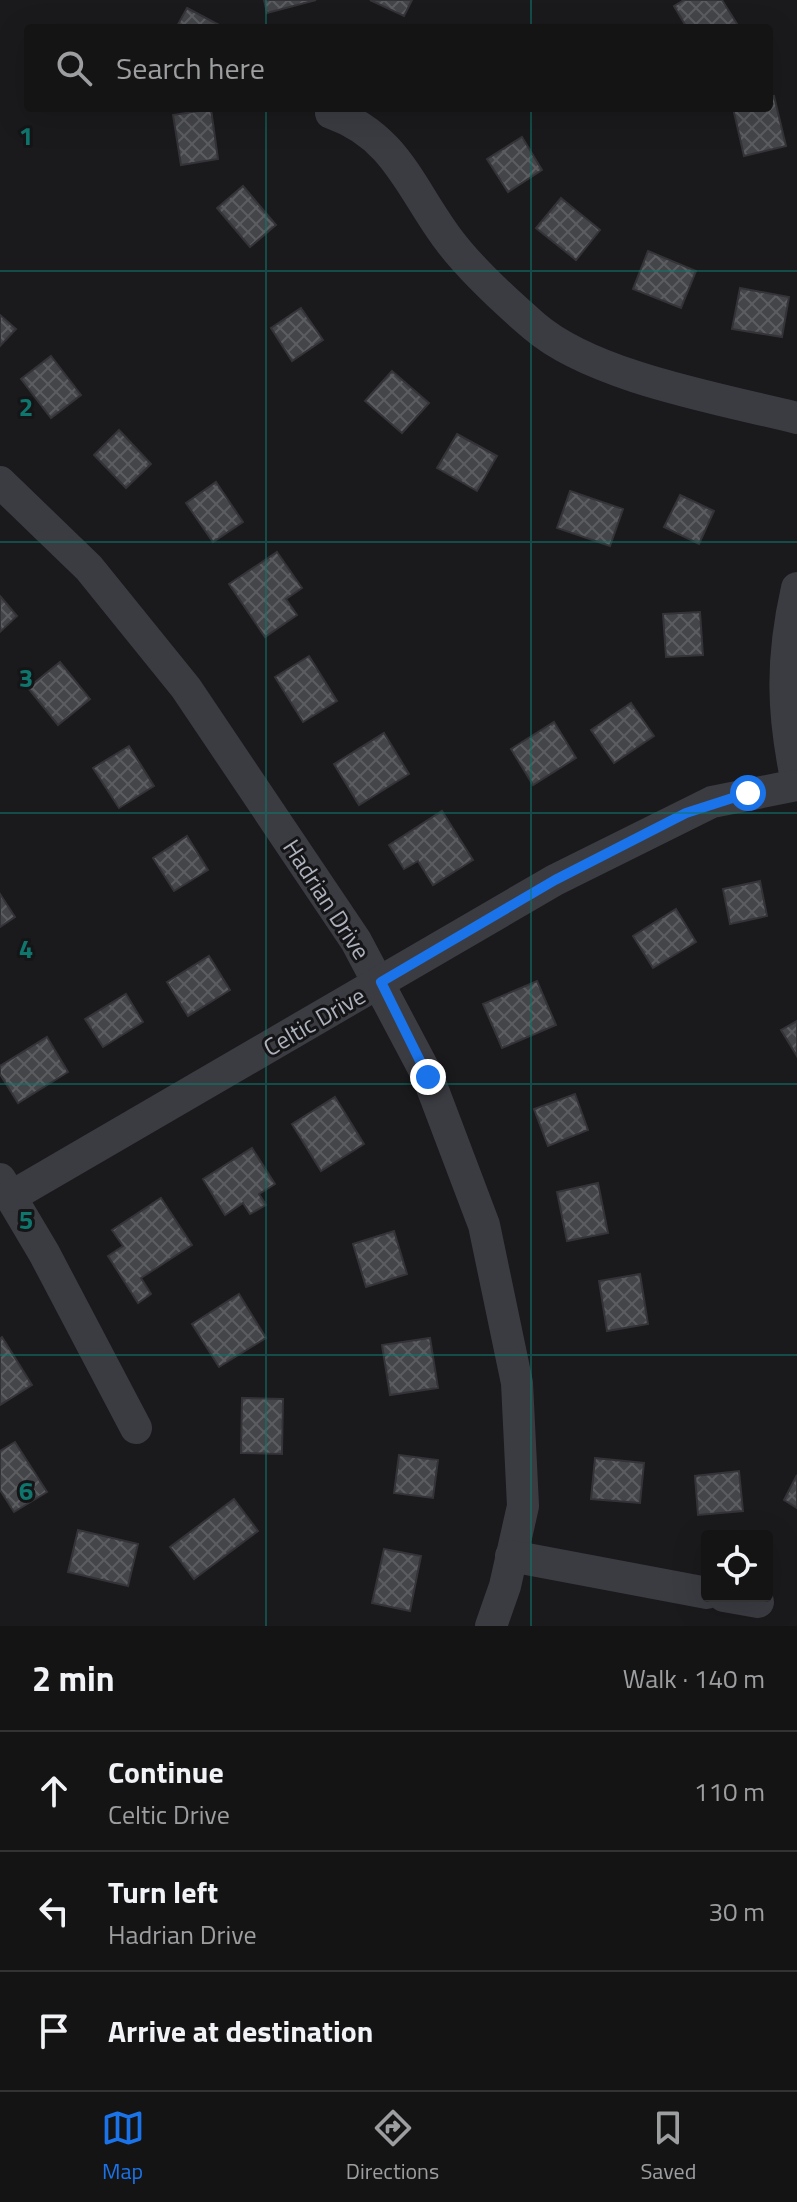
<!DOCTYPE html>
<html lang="en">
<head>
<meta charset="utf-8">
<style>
  body { margin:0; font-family:"Titillium Web",sans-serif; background:#1d1d1e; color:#f1f3f6 }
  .controls { position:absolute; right:24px; bottom:24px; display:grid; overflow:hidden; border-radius:8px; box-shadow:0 8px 32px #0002 }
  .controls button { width:72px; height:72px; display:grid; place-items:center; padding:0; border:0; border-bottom:2px solid #333334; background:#141415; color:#f1f3f6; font:40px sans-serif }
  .stop { position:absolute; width:24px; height:24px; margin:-18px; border:6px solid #1a73e8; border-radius:50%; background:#fff }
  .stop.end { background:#1a73e8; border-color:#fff; box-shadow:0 2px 8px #0008 }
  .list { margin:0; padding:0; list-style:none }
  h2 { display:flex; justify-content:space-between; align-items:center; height:104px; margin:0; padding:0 32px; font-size:34px }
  h2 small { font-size:26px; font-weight:400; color:#9d9ea0 }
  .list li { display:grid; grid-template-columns:52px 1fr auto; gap:24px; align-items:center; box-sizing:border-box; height:120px; padding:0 32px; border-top:2px solid #333334 }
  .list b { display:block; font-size:30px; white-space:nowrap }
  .list p { margin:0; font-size:26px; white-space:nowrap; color:#9d9ea0 }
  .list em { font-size:26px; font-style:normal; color:#9d9ea0 }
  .icon { flex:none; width:44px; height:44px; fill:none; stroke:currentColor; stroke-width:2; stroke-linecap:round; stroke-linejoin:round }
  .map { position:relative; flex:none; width:797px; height:1626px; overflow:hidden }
  .search { position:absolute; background:#141415; box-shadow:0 8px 32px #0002; left:24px; right:24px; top:24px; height:88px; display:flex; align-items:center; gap:20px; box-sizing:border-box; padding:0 28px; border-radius:8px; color:#9d9ea0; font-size:30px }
  .sheet { height:464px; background:#141415 }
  nav { display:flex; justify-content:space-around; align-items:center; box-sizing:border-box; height:112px; border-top:2px solid #333334; background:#141415; font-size:22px; color:#9d9ea0 }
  nav a { display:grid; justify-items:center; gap:4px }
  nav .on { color:#1a73e8 }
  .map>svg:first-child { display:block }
  .building { fill:url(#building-cross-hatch); stroke:#343438; stroke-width:2 }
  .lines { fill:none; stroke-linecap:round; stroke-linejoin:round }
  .street { stroke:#3b3c42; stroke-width:32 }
  .route { stroke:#1a73e8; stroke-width:10 }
  .grid { fill:none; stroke:#0f766e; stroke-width:2; stroke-opacity:0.55 }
  .labels { text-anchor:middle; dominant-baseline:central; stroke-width:6; stroke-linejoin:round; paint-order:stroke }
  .street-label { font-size:24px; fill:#acb1bc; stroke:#151517 }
  .grid-label { font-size:26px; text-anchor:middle; font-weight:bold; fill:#0f766e; stroke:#151517; stroke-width:6; stroke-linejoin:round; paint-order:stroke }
</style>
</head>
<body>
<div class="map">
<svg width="797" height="1626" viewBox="0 0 797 1626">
  <defs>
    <pattern id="building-cross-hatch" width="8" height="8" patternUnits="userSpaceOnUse" patternTransform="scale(2)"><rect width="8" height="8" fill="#444549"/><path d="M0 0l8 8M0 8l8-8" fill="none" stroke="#5c5d61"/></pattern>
  </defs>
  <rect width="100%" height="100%" fill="#1a1a1c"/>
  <g class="building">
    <path d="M264 0H316L267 13Z"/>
    <path d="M370 0H412L404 16Z"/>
    <path d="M684 0H722L739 27 687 28 674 6Z"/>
    <path d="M187 8 221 26 220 28H176Z"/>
    <path d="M774 96 786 146 744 156 733 108H769V97Z"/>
    <path d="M211 109 218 159 181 165 173 115Z"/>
    <path d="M522 137 542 170 508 192 487 159Z"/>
    <path d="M243 186 276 225 250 247 217 208Z"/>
    <path d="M561 198 600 230 576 260 536 228Z"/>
    <path d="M648 251 696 271 681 308 633 289Z"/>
    <path d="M740 288 789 297 782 337 732 329Z"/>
    <path d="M301 308 323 340 292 361 271 328Z"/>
    <path d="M0 315 16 329 0 346Z"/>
    <path d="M51 356 81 395 51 418 21 379Z"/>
    <path d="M392 371 429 403 402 433 365 401Z"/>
    <path d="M119 430 151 464 126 488 94 455Z"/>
    <path d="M457 434 497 456 477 491 437 468Z"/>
    <path d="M216 482 243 522 213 542 186 503Z"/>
    <path d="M570 491 623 509 610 546 557 528Z"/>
    <path d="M680 495 714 511 699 544 664 527Z"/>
    <path d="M277 552 302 588 286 599 297 615 265 637 229 584Z"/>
    <path d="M0 596 17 616 0 632Z"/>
    <path d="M700 612 703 655 666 657 663 614Z"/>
    <path d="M309 656 337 701 303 722 275 677Z"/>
    <path d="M60 662 90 699 58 725 28 688Z"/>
    <path d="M631 703 654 736 614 763 591 730Z"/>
    <path d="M554 722 576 758 533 785 511 749Z"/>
    <path d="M384 733 409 774 359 805 334 764Z"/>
    <path d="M129 746 154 786 119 808 93 768Z"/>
    <path d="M442 811 473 860 433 885 418 861 404 869 389 845Z"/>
    <path d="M187 836 208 870 174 891 153 858Z"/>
    <path d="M760 881 767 916 730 924 723 889Z"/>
    <path d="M0 894 15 917 0 927Z"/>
    <path d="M676 909 696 942 653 968 633 936Z"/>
    <path d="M209 956 230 990 188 1016 167 982Z"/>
    <path d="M537 981 556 1025 502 1048 483 1004Z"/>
    <path d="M126 994 143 1022 103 1047 85 1019Z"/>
    <path d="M797 1021V1056L781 1030Z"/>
    <path d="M47 1037 68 1072 18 1103 0 1074V1066Z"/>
    <path d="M575 1094 588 1130 548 1146 534 1109Z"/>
    <path d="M335 1097 364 1144 321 1171 292 1124Z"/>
    <path d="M252 1148 275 1184 259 1194 266 1205 250 1214 243 1203 225 1215 203 1179Z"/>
    <path d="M598 1183 608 1233 567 1241 557 1192Z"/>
    <path d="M161 1198 192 1245 141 1278 151 1294 138 1303 108 1256 123 1246 112 1230Z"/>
    <path d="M394 1231 407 1274 366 1287 353 1244Z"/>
    <path d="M640 1274 648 1324 607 1331 599 1281Z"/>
    <path d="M239 1294 266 1338 219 1367 192 1324Z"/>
    <path d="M2 1337 32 1385 0 1405V1339Z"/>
    <path d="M430 1338 438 1388 390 1395 382 1345Z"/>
    <path d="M242 1398 283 1399 282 1454 241 1453Z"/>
    <path d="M15 1442 47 1492 14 1512 0 1490V1451Z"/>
    <path d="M399 1455 438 1460 433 1498 394 1493Z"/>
    <path d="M595 1458 644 1463 640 1503 591 1499Z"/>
    <path d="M739 1471 743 1511 698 1515 695 1476Z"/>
    <path d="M797 1475V1508L784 1500Z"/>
    <path d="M234 1499 258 1531 194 1579 170 1547Z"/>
    <path d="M78 1530 138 1544 128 1586 68 1572Z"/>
    <path d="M384 1549 421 1556 410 1611 372 1603Z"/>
  </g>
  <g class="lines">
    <g class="street">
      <path d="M331 113C396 136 410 188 448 239 471 270 504 300 534 326 593 377 721 399 797 418"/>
      <path d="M0 482 89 568 186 688 356 941 428 1077 484 1225 517 1383 523 1506 505 1586 491 1626"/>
      <path d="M797 588C781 659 782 712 797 783"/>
      <path d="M0 1179 44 1253 136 1428"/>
      <path d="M12 1196 555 880 712 802 797 785"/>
      <path d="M511 1556 707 1593"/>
      <path d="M724 1596 758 1602"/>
    </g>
  </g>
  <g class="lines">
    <path class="route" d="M428 1077 381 982 555 880 686 813 748 793"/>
  </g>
  <path class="grid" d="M266 0V28M531 0V28M266 108V1626M531 108V1626M0 271H797M0 542H797M0 813H797M0 1084H797M0 1355H797"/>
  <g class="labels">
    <g class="street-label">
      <text transform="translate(327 899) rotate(57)">Hadrian Drive</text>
      <text transform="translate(314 1021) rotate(-30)">Celtic Drive</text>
    </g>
  </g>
  <g class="grid-label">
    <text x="26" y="145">1</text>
    <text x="26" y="416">2</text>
    <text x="26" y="687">3</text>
    <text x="26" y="958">4</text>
    <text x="26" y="1229">5</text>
    <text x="26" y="1500">6</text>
  </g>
</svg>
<div class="controls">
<button><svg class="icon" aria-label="locate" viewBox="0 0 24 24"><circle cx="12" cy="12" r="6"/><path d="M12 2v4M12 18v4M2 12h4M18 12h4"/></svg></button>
</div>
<div class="stop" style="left:748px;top:793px"></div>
<div class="stop end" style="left:428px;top:1077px"></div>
<div class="search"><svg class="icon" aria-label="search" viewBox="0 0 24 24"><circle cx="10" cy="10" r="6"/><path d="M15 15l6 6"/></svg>Search here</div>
</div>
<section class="sheet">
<h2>2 min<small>Walk · 140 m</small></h2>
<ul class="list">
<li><svg class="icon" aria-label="ahead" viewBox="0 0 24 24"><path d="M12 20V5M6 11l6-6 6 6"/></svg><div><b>Continue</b><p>Celtic Drive</p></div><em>110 m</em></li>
<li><svg class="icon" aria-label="left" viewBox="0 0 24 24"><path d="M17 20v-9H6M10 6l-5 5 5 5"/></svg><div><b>Turn left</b><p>Hadrian Drive</p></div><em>30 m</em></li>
<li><svg class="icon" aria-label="arrive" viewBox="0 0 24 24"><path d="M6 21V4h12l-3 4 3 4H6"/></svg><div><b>Arrive at destination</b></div></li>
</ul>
</section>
<nav>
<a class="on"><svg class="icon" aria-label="map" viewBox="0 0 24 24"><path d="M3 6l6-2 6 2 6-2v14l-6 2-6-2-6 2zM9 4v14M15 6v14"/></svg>Map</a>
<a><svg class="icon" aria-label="directions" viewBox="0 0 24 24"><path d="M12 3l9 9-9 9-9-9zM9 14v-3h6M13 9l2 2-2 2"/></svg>Directions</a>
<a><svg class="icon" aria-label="saved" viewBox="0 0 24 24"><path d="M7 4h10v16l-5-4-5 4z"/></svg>Saved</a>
</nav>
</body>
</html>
